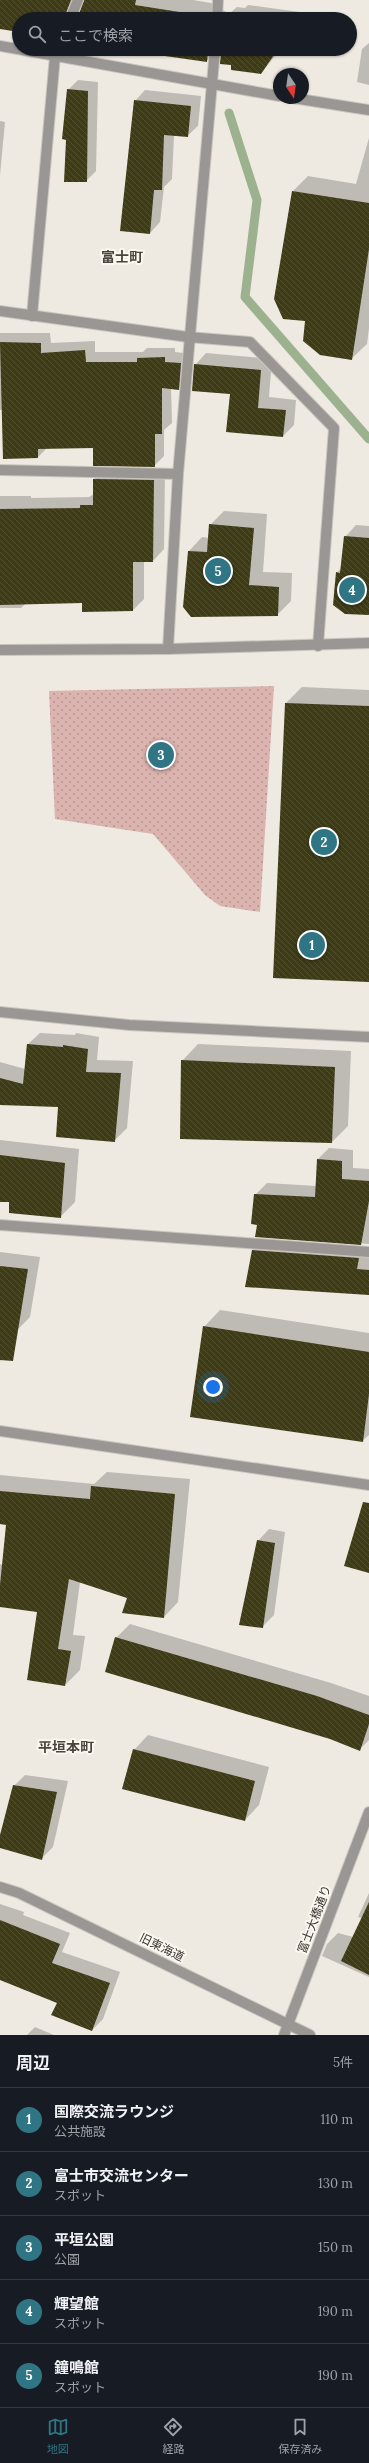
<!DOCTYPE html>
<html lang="ja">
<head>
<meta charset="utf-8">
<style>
  body { margin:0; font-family:Lora,"Noto Sans JP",serif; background:#242831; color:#f1f3f6 }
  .compass { position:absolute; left:273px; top:68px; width:36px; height:36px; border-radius:50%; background:#171b24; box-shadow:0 1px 3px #0004; rotate:167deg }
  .you { position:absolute; left:213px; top:1387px; width:14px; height:14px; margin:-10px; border:3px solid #fff; border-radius:50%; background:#1a73e8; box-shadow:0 0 0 6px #1a73e833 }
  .badge { display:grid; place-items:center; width:26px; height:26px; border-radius:50%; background:#2f7583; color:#fff; font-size:13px; font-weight:700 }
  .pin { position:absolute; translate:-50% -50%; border:2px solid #fff; box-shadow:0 1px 4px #0006 }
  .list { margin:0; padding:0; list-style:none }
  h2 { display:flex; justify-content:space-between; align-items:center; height:52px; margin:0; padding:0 16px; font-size:17px }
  h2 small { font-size:13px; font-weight:400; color:#9ea1a6 }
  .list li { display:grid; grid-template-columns:26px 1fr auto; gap:12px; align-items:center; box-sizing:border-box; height:64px; padding:0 16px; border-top:1px solid #363941 }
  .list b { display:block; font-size:15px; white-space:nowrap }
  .list p { margin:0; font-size:13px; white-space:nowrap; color:#9ea1a6 }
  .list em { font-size:13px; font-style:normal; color:#9ea1a6 }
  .icon { flex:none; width:22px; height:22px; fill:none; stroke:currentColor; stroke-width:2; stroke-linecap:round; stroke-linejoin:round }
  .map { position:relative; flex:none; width:369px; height:2035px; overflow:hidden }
  .search { position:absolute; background:#171b24; box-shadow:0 1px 3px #0004; left:12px; right:12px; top:12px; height:44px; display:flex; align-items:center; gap:10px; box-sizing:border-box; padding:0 14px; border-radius:22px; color:#9ea1a6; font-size:15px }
  .sheet { height:372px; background:#171b24 }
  nav { display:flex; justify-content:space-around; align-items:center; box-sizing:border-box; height:56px; border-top:1px solid #363941; background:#171b24; font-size:11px; color:#9ea1a6 }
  nav a { display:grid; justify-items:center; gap:2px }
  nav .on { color:#2f7583 }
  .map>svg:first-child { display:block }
  .grass { fill:url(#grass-dots) }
  .shadow { fill:#0003 }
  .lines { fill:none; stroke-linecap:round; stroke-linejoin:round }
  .stream { stroke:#9cb28e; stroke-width:9 }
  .building { fill:url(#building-back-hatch) }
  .minor-casing { stroke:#cac6bf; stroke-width:12 }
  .minor { stroke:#9a9694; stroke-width:10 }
  .labels { text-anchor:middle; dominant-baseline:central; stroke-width:4; stroke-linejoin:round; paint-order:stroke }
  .street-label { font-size:12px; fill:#3b3936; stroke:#fcf7ee }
  .quarter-label { font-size:14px; font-weight:bold; fill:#49453e; stroke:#fcf7ee }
</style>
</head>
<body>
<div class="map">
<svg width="369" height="2035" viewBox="0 0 369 2035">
  <defs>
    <pattern id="grass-dots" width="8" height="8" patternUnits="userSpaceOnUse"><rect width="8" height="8" fill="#dbb3af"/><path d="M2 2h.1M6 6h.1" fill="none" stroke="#b3938f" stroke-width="1.8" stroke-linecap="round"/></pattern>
    <pattern id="building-back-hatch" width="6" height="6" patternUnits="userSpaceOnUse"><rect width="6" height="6" fill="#3e3c16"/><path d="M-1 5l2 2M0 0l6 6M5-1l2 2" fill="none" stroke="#525030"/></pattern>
  </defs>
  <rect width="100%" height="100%" fill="#eee9e1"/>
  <path class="grass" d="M274 686 260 912 220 906 205 895 153 834 55 819 49 691Z"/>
  <g class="shadow">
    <path d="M0 0H78L77 10 80 13 85 0H193L223 5V10L229 14 237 7 245 8 248 5 307 13 303 19H19V31L0 28Z"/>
    <path d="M369 43V85L357 82 362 49Z"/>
    <path d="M123 49H219L207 61Z"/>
    <path d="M222 49H281L261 73 232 64Z"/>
    <path d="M78 80 98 82 96 171 86 181 68 90Z"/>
    <path d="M145 90 201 96 198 126 187 136 174 135 172 179 164 187 160 222 150 233 135 101Z"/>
    <path d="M0 121 5 122 0 175Z"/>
    <path d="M369 138V328L367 344 351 359 306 320 293 191 308 176 356 184Z"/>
    <path d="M0 333H50L51 343 95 341V352H143L147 348H175V352L191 354 188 379 178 389 171 388 172 423 164 430V456L154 466 94 447 47 448 38 457 3 410H0Z"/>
    <path d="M206 353 272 359 269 397 296 400 294 425 283 436 195 365Z"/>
    <path d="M105 468 165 469 164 549 153 561H144V599L133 610 83 602 26 603 21 608H0V496H31V498L89 497 94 494V479Z"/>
    <path d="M224 511 267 514 263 572 292 573 291 601 277 615 189 551 202 537 209 538 210 525Z"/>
    <path d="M356 525 369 526V614L337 573 341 568 345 537Z"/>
    <path d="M302 687 369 690V981L286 703Z"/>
    <path d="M40 1033 75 1035 76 1033 99 1037 97 1060 133 1061 127 1128 114 1141 59 1106 0 1104V1062L25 1069 27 1045Z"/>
    <path d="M198 1044 351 1051 348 1126 332 1142 181 1138 182 1061Z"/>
    <path d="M0 1140 79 1149 75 1202 60 1217 10 1201H0Z"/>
    <path d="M329 1148 353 1150V1168L369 1169V1244L256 1236 259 1224 255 1195 267 1183 316 1186 318 1159Z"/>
    <path d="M264 1239 369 1247V1294L253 1250Z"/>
    <path d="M0 1252 40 1257 30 1317 17 1330 3 1327 0 1364Z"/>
    <path d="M220 1310 369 1333V1435L362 1441 204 1327Z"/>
    <path d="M107 1472 190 1479 178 1602 164 1617 128 1598 80 1582 73 1635 85 1636 80 1670 65 1685 38 1611 0 1606V1564L3 1565 8 1524 0 1523V1475L94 1484Z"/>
    <path d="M269 1529 285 1532 274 1615 262 1627 258 1541Z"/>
    <path d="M130 1624 331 1683 369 1696V1740L359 1750 116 1638Z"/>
    <path d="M148 1735 269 1767 259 1805 245 1820 134 1750Z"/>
    <path d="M25 1775 68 1781 53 1847 41 1859 0 1847V1839L14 1786Z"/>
    <path d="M369 1893V1977L322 1956 327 1944 338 1933 353 1937 362 1918 358 1917Z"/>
    <path d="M0 1904 24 1912 23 1915 70 1933 62 1952 120 1972 103 2019 92 2030 58 2002 0 1979Z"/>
    <path d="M35 2027 54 2035H27Z"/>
  </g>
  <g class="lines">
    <path class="stream" d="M229 113 257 200 245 297 369 439"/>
  </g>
  <g class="building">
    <path d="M0 0H71L64 19H19V32L0 29Z"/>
    <path d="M84 0H136L135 5 211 17V19H77Z"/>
    <path d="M116 49H208L207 62Z"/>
    <path d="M221 49H278L261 74 231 70V65L220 64Z"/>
    <path d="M67 89 88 91 87 182H64L66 140 62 139Z"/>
    <path d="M134 100 191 106 188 137 164 135 162 190H154L150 234 120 231Z"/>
    <path d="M292 191 369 203V249L352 360 320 355 303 341 305 321 283 319 274 299Z"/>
    <path d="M0 342 41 343V353L85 350 86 362H137V358L165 357V362L181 363 179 390 162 388V434H155V467L93 466V448L38 449V458L3 459Z"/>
    <path d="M194 364 261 370 258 408 286 410 283 437 226 432 230 394 192 391Z"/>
    <path d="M93 479 154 480 153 562H133V611L82 612V603L0 605V509L80 508V505H93Z"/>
    <path d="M209 524 254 528 249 585 279 587 278 616 191 617 183 607 188 551 207 552Z"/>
    <path d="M344 536 369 538V615L345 614 333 605 336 572 340 573Z"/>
    <path d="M285 703 369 706V982L273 978Z"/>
    <path d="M27 1044 63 1047V1045L88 1049 86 1072 121 1073 115 1142 56 1137 58 1107 0 1105V1078L23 1084Z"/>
    <path d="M181 1060 335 1067 332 1143 180 1139Z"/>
    <path d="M0 1155 65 1163 61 1218 9 1213V1202H0Z"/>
    <path d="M317 1159 342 1161V1179L369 1181V1201L361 1245 255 1237 257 1225 251 1224 254 1194 315 1197Z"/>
    <path d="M252 1250 359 1258 357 1269 369 1270V1295L245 1287Z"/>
    <path d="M0 1266 28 1269 13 1361 0 1360Z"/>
    <path d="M203 1326 369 1352V1394L363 1442 190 1417Z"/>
    <path d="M91 1486 175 1494 164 1618 122 1613 127 1598 69 1579 58 1649 71 1651 65 1686 27 1680 37 1612 0 1607V1585L6 1525 0 1524V1491L90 1499Z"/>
    <path d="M363 1502 369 1503V1573L344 1566Z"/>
    <path d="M257 1540 275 1543 263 1628 239 1625Z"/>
    <path d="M115 1637 317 1696 369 1715V1724L360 1751 330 1739 105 1672Z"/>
    <path d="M133 1749 255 1781 245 1821 122 1789Z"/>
    <path d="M13 1785 57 1792 42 1860 0 1848V1835Z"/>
    <path d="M369 1902V1975L341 1961Z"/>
    <path d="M0 1920 60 1944 52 1963 110 1983 92 2031 51 2015 57 2003 0 1980Z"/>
  </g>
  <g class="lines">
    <g class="minor-casing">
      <g id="minor">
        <path d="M70 19 78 0"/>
        <path d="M217 19 218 0"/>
        <path d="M0 46 279 96"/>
        <path d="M293 98 369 110"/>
        <path d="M0 311 188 337 250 342 334 428 318 646"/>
        <path d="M32 316 55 56 58 49"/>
        <path d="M0 470 178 474"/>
        <path d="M168 649 178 474 215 49"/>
        <path d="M0 650 168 649 369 643"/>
        <path d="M0 1012 129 1025 369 1037"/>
        <path d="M0 1225 369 1252"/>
        <path d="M0 1431 369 1485"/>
        <path d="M0 1887 19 1893 310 2035"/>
        <path d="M284 2035 369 1812"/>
      </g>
    </g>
    <use href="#minor" class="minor"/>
  </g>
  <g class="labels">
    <g class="street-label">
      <text transform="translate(314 1919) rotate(-69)">富士大橋通り</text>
      <text transform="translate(162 1947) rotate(26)">旧東海道</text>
    </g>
    <g class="quarter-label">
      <text x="122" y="257">富士町</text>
      <text x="66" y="1747">平垣本町</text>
    </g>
  </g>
</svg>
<svg class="compass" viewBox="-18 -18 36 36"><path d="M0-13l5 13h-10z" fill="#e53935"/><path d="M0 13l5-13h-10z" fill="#9ea1a6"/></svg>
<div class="you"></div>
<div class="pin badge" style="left:312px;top:945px">1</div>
<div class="pin badge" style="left:324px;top:842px">2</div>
<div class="pin badge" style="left:161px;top:755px">3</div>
<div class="pin badge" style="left:352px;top:590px">4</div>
<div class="pin badge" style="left:218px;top:571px">5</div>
<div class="search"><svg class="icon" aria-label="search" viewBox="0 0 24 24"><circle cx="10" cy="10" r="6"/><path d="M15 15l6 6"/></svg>ここで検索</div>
</div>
<section class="sheet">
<h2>周辺<small>5件</small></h2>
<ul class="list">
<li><span class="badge">1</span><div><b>国際交流ラウンジ</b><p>公共施設</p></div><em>110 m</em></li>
<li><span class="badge">2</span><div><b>富士市交流センター</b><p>スポット</p></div><em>130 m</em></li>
<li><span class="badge">3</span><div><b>平垣公園</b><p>公園</p></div><em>150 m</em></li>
<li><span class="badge">4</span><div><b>輝望館</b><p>スポット</p></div><em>190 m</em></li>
<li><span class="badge">5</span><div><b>鐘鳴館</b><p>スポット</p></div><em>190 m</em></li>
</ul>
</section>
<nav>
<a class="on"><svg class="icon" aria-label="map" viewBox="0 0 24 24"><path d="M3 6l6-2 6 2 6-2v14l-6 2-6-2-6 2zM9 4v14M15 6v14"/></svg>地図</a>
<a><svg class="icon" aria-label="directions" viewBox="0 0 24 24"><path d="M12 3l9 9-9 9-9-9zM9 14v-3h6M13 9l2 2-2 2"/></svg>経路</a>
<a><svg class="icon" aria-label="saved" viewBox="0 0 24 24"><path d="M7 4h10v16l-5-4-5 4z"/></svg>保存済み</a>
</nav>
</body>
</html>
